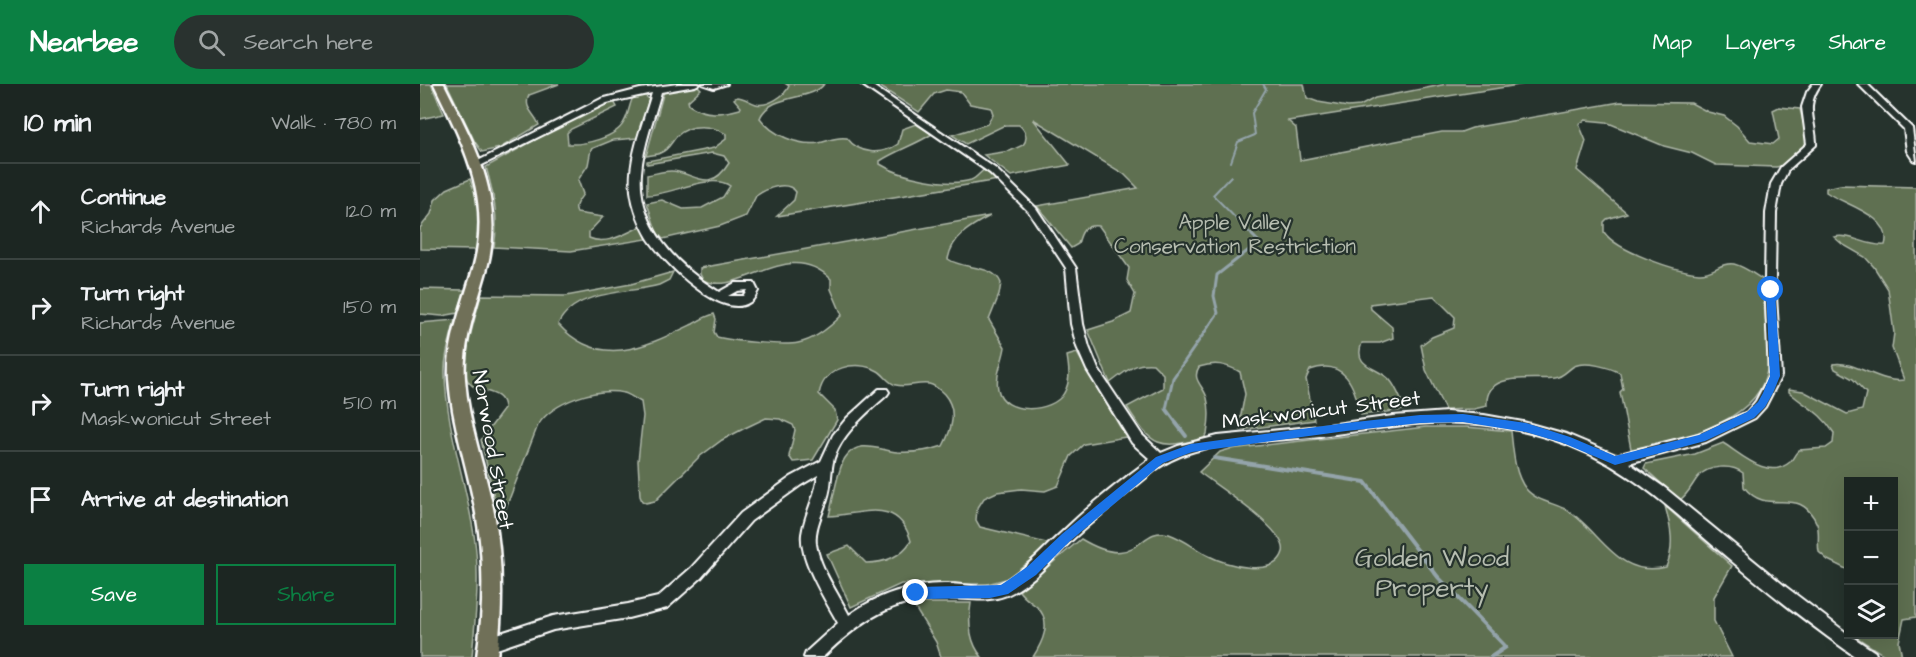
<!DOCTYPE html>
<html lang="en">
<head>
<meta charset="utf-8">
<style>
  body { margin:0; font-family:"Architects Daughter",sans-serif; background:#29322f; color:#f1f3f6 }
  .controls { position:absolute; right:18px; bottom:18px; display:grid; overflow:hidden; border-radius:0px; box-shadow:0 6px 24px #0002 }
  .controls button { width:54px; height:54px; display:grid; place-items:center; padding:0; border:0; border-bottom:2px solid #3a4340; background:#1c2622; color:#f1f3f6; font:30px sans-serif }
  .stop { position:absolute; width:18px; height:18px; margin:-14px; border:4px solid #1a73e8; border-radius:50%; background:#fff }
  .stop.end { background:#1a73e8; border-color:#fff; box-shadow:0 2px 6px #0008 }
  .list { margin:0; padding:0; list-style:none }
  h2 { display:flex; justify-content:space-between; align-items:center; height:78px; margin:0; padding:0 24px; font-size:26px }
  h2 small { font-size:20px; font-weight:400; color:#a0a5a5 }
  .list li { display:grid; grid-template-columns:39px 1fr auto; gap:18px; align-items:center; box-sizing:border-box; height:96px; padding:0 24px; border-top:2px solid #3a4340 }
  .list b { display:block; font-size:22px; white-space:nowrap }
  .list p { margin:0; font-size:20px; white-space:nowrap; color:#a0a5a5 }
  .list em { font-size:20px; font-style:normal; color:#a0a5a5 }
  .actions { display:flex; gap:12px; padding:18px 24px }
  .actions a { flex:1; padding:14px 0; border:2px solid #0b8043; border-radius:0px; text-align:center; font-size:21px; color:#0b8043 }
  .actions .main { background:#0b8043; color:#fff }
  .icon { flex:none; width:33px; height:33px; fill:none; stroke:currentColor; stroke-width:2; stroke-linecap:round; stroke-linejoin:round }
  .map { position:relative; flex:none; width:1496px; height:573px; overflow:hidden }
  header { display:flex; align-items:center; gap:36px; box-sizing:border-box; height:84px; padding:0 30px; background:#0b8043; color:#fff }
  header strong { font-size:28px }
  nav { display:flex; gap:33px; margin-inline-start:auto; font-size:21px }
  .search { width:420px; height:54px; background:#29322f; display:flex; align-items:center; gap:15px; box-sizing:border-box; padding:0 21px; border-radius:33px; color:#a0a5a5; font-size:22px }
  main { display:flex }
  aside { flex:1; background:#1c2622 }
  .map>svg:first-child { display:block }
  .green { fill:#5e6f51; stroke:#aeb7a8; stroke-width:1.5 }
  .lines { fill:none; stroke-linecap:round; stroke-linejoin:round }
  .stream-far2 { stroke:#94a4aa; stroke-width:2 }
  .stream-far1 { stroke:#94a4aa; stroke-width:3 }
  .stream { stroke:#94a4aa; stroke-width:4 }
  .minor-casing { stroke:#fff; stroke-width:4 }
  .major-casing { stroke:#fff; stroke-width:5 }
  .minor { fill:#26332d; fill-rule:evenodd }
  .major { fill:#706f59; fill-rule:evenodd }
  .route { fill:#1a73e8 }
  .labels { text-anchor:middle; dominant-baseline:central; stroke-width:4.5; stroke-linejoin:round; paint-order:stroke }
  .park-label { font-size:21px; fill:#b7beb1; stroke:#26332d }
  .street-label { font-size:21px; fill:#fff; stroke:#26332d }
  .near-park-label { font-size:26px; fill:#b7beb1; stroke:#26332d }
</style>
</head>
<body>
<header>
<strong>Nearbee</strong>
<div class="search"><svg class="icon" aria-label="search" viewBox="0 0 24 24"><circle cx="10" cy="10" r="6"/><path d="M15 15l6 6"/></svg>Search here</div>
<nav><a>Map</a><a>Layers</a><a>Share</a></nav>
</header>
<main>
<aside>
<h2>10 min<small>Walk · 780 m</small></h2>
<ul class="list">
<li><svg class="icon" aria-label="ahead" viewBox="0 0 24 24"><path d="M12 20V5M6 11l6-6 6 6"/></svg><div><b>Continue</b><p>Richards Avenue</p></div><em>120 m</em></li>
<li><svg class="icon" aria-label="right" viewBox="0 0 24 24"><path d="M7 20v-9h11M14 6l5 5-5 5"/></svg><div><b>Turn right</b><p>Richards Avenue</p></div><em>150 m</em></li>
<li><svg class="icon" aria-label="right" viewBox="0 0 24 24"><path d="M7 20v-9h11M14 6l5 5-5 5"/></svg><div><b>Turn right</b><p>Maskwonicut Street</p></div><em>510 m</em></li>
<li><svg class="icon" aria-label="arrive" viewBox="0 0 24 24"><path d="M6 21V4h12l-3 4 3 4H6"/></svg><div><b>Arrive at destination</b></div></li>
</ul>
<div class="actions"><a class="main">Save</a><a>Share</a></div>
</aside>
<div class="map">
<svg width="1496" height="573" viewBox="0 0 1496 573">
  <rect width="100%" height="100%" fill="#26332d"/>
  <filter id="ink" filterUnits="userSpaceOnUse"><feTurbulence type="fractalNoise" baseFrequency=".0167" numOctaves="2"/><feDisplacementMap in="SourceGraphic" scale="12" xChannelSelector="R" yChannelSelector="G"/><feConvolveMatrix kernelMatrix="1 2 1 2 8 2 1 2 1" color-interpolation-filters="sRGB"/></filter>
  <g filter="url(#ink)">
    <g class="green">
      <path d="M0 0H11L24 30 0 35Z"/>
      <path d="M27 0H139L109 11C103 25 115 29 119 41L80 64 62 68 55 58Z"/>
      <path d="M366 0H404C393 17 350 9 340 34 352 51 378 62 399 59 409 57 416 52 427 54 439 70 461 72 478 60L482 45 496 40 512 50C495 61 477 66 460 77V80C480 93 528 103 551 96 557 94 560 88 565 85L578 96 357 132 374 116 376 108C367 96 347 104 336 112L326 132 300 142 243 155 237 149 227 119 242 116 263 125 282 124 303 113 310 102C291 88 248 112 227 111V91C234 90 243 87 251 87 273 87 289 112 309 79L304 72 292 69 227 80V77L294 64 306 55V50C291 41 271 39 257 52 251 58 249 66 240 69 236 71 231 71 226 72L244 7 278 2 281 5 268 17 269 21C286 32 302 30 320 25L321 23 314 15 317 13C324 13 329 18 336 20 347 23 365 12 369 2Z"/>
      <path d="M456 0H884L887 14 898 18 928 23 940 22 955 14 1027 0H1105L868 37 876 44 880 76 1022 48H1041L1052 44 1200 18 1271 19 1288 28 1304 32 1317 42 1330 57 1353 60 1359 55 1353 26 1359 23 1380 25 1386 50V62L1361 82 1356 83 1296 81 1272 69 1244 62 1186 38 1165 36 1159 40 1166 57 1157 86 1207 129 1187 135 1184 138V148C1196 167 1256 187 1279 189 1293 190 1300 178 1314 180 1323 182 1334 190 1342 195 1343 218 1351 271 1346 291 1334 339 1254 359 1211 365L1200 308 1203 305 1200 289C1189 283 1167 277 1154 282 1147 286 1144 293 1134 294 1112 297 1064 286 1067 322L1054 325 1025 326 1006 286 1001 261 1012 253 1034 244 1035 233 1014 212 950 220 951 225 972 243 973 254 960 259H942C932 283 958 283 970 296 977 304 981 317 986 326L941 331C935 303 925 273 890 286L886 295 894 336 821 346 819 341 825 310 820 288C806 280 795 278 779 283 771 296 784 302 787 314 790 325 789 339 787 350L784 354C739 366 732 363 707 323L743 304V290L733 280C714 278 705 288 690 299L668 246 693 238 711 229 715 210 707 196 709 184 679 142C664 140 661 148 658 160L651 164 617 122 718 104 704 90 613 35 650 81 591 92 564 71 590 67 603 61C609 54 605 46 599 41H585L546 60 532 51 567 40 573 30 571 24 550 20 541 8 526 6 514 10 499 28Z"/>
      <path d="M214 11H224L229 15 217 54 193 56 171 65 168 81 158 96 163 110C159 117 153 121 157 129L183 133 169 148V154C187 162 206 149 222 142L227 155 151 167 74 163C79 135 74 111 66 83L147 38 193 16 197 23 151 45 147 49 148 60C164 61 196 54 204 38 209 30 209 20 214 11Z"/>
      <path d="M50 95C59 118 63 143 56 166L0 165V144L11 130 15 116 27 105Z"/>
      <path d="M1420 101 1496 103V533L1484 535 1479 558 1482 573H1467L1433 551 1474 550V398H1428V486L1408 476 1399 468C1397 459 1400 449 1397 440 1379 398 1349 435 1324 403L1323 389C1312 380 1288 381 1278 393 1271 402 1269 409 1260 416L1224 384 1226 380 1275 370 1303 359C1321 370 1348 397 1370 378 1373 375 1375 369 1379 366L1406 364 1413 359 1414 349C1399 326 1388 325 1369 308V305L1383 307 1427 330 1442 326 1446 309 1433 295 1415 285 1413 280C1435 276 1460 300 1484 296L1472 264 1474 249 1468 205 1454 183 1445 173 1422 160 1414 153C1431 149 1447 163 1465 161 1474 132 1422 120 1406 108V104Z"/>
      <path d="M570 132C551 142 532 152 528 175 543 186 574 180 581 199L579 211 569 236 585 263C583 277 575 291 578 305 583 332 633 329 644 309 651 297 649 284 647 272L657 269 706 353 664 360 651 372 638 402 625 407 601 405 577 408 564 414 557 425 556 436 560 443 631 460 586 495 567 500H481L431 523 407 470 429 462 446 479C464 479 480 474 491 457 478 413 444 430 409 432 413 417 417 386 425 374 438 354 459 366 477 368 492 369 508 367 523 362 532 345 538 326 524 310 520 306 515 301 509 300 498 298 487 304 476 301 468 299 465 291 458 287 436 275 404 283 399 310L415 326 417 336 393 376 373 378 369 372 375 346 373 341 360 335 346 334 325 344 302 356 279 373 235 417 226 419 222 417 220 412 218 377 223 332 221 318C215 315 209 310 204 309 176 303 133 318 118 341L80 439 61 356 84 325C84 302 54 312 47 295 40 279 57 228 61 211L146 212 211 200 253 188 249 196 239 201C208 210 155 205 138 240 180 286 225 263 273 240 280 236 286 232 294 230L296 235 294 248 297 253C312 257 364 262 378 259 395 256 411 242 422 231L411 205V195C367 152 321 214 283 196L280 190V184Z"/>
      <path d="M0 205 45 206 38 229 22 232 0 230Z"/>
      <path d="M35 236C31 254 24 272 25 290 26 346 48 403 55 458 60 497 55 535 52 573H0V239Z"/>
      <path d="M1006 343H1046L1091 347C1093 365 1094 390 1106 405 1116 417 1134 419 1147 426 1181 447 1197 495 1246 483 1255 463 1251 443 1245 422L1312 482 1294 513V537L1312 573H613C622 559 633 538 617 523 610 517 605 515 599 507L661 455C719 490 718 441 749 450 764 455 775 465 789 472 806 481 855 495 863 468 869 447 796 402 779 388L800 368 810 365Z"/>
      <path d="M492 519H551C548 538 549 558 562 573H521L516 558Z"/>
    </g>
    <g class="lines">
      <g class="stream-far2">
        <path d="M811 78 818 58 835 51 832 29 846 5 843 0"/>
        <path d="M811 92 793 111 833 152"/>
      </g>
      <path class="stream-far1" d="M757 340 746 325 753 294 798 229 794 212 797 191 839 158 832 151"/>
      <g class="stream">
        <path d="M756 339 766 352"/>
        <path d="M794 374 945 398 1018 493 1086 563 1071 573"/>
      </g>
      <g class="minor-casing">
        <g id="minor">
          <path d="M258 0H279L275 2 241 8C234 34 223 61 221 89 217 142 257 182 299 208L315 199H334L338 207C336 210 334 216 330 218 301 238 242 176 228 154 220 140 213 124 211 107 208 74 223 40 232 9L187 19 58 83 55 84 50 81 181 15 220 5ZM327 206 323 212H308L317 207Z"/>
          <path d="M282 0H307L294 4Z"/>
          <path d="M441 0H450L576 85 616 124 656 184 663 240 669 263 678 285 722 351 741 369 758 362 798 352 901 342 973 332 1027 328 1064 331 1103 338 1146 350 1196 371 1278 350 1327 328 1336 317 1349 292 1345 196 1346 129 1351 100 1361 83 1387 60 1382 23 1387 8 1393 0H1401C1384 23 1396 36 1396 61L1368 86 1361 100 1356 129 1355 196 1361 292 1345 323 1335 334 1286 358 1209 379 1245 404 1366 503 1428 550 1455 568 1457 573H1436L1426 566C1385 537 1346 506 1308 474 1274 446 1243 415 1206 391 1159 359 1101 342 1044 339 992 336 942 348 891 353 843 358 774 355 734 387 707 410 679 431 653 455 632 475 614 499 587 511 567 519 548 514 528 514 474 513 440 537 403 573H384L386 568 418 539C406 517 379 475 382 450 385 429 396 412 398 391L381 401 331 437 281 494 247 524 208 534 133 546 68 568 62 565 60 560 62 555 133 532 208 520 238 513 271 484 321 429 371 393 401 377 413 351 427 334 459 305H467L469 308 467 311C447 329 423 348 414 374 410 387 412 402 407 415 403 429 394 444 396 460 400 485 418 509 429 531 458 510 493 499 528 500 546 500 566 507 583 498 606 486 623 465 642 448 669 422 700 397 730 375L712 359 667 286 657 263 651 240 646 184 609 128 570 89Z"/>
          <path d="M1438 0H1447L1492 44 1496 77 1493 76 1487 67 1484 45Z"/>
        </g>
      </g>
      <g class="major-casing">
        <path id="major" d="M14 0H24C54 60 84 111 68 180 58 219 42 255 45 295 48 339 64 381 73 424 83 473 83 523 77 573H57C64 523 65 473 55 424 47 381 32 339 29 295 27 255 44 219 54 181 72 112 43 60 14 0Z"/>
      </g>
      <use href="#minor" class="minor"/>
      <use href="#major" class="major"/>
    </g>
  </g>
  <path class="route" d="M1351 203 1355 206 1360 292 1353 309 1345 323 1334 334 1285 357 1195 381 1143 359 1106 348 1043 338 1000 339 926 347 772 368 743 379 650 457 616 491 588 510 570 514 496 515 490 509 496 503 581 501 607 483 642 450 736 373 771 360 926 339 1000 331 1043 330 1106 339 1150 353 1195 372 1279 351 1327 328 1338 318 1343 309 1350 292 1346 206Z"/>
  <g class="labels">
    <g class="park-label">
      <text x="815" y="138">Apple Valley<tspan x="815" dy="24">Conservation Restriction</tspan></text>
    </g>
    <g class="street-label">
      <text transform="translate(901 326) rotate(-7)">Maskwonicut Street</text>
      <text transform="translate(73 366) rotate(80)">Norwood Street</text>
    </g>
    <g class="near-park-label">
      <text x="1012" y="474">Golden Wood<tspan x="1012" dy="30">Property</tspan></text>
    </g>
  </g>
</svg>
<div class="controls">
<button>+</button>
<button>−</button>
<button><svg class="icon" aria-label="layers" viewBox="0 0 24 24"><path d="M12 4l9 5-9 5-9-5zM3 14l9 5 9-5"/></svg></button>
</div>
<div class="stop" style="left:1351px;top:206px"></div>
<div class="stop end" style="left:496px;top:509px"></div>
</div>
</main>
</body>
</html>
